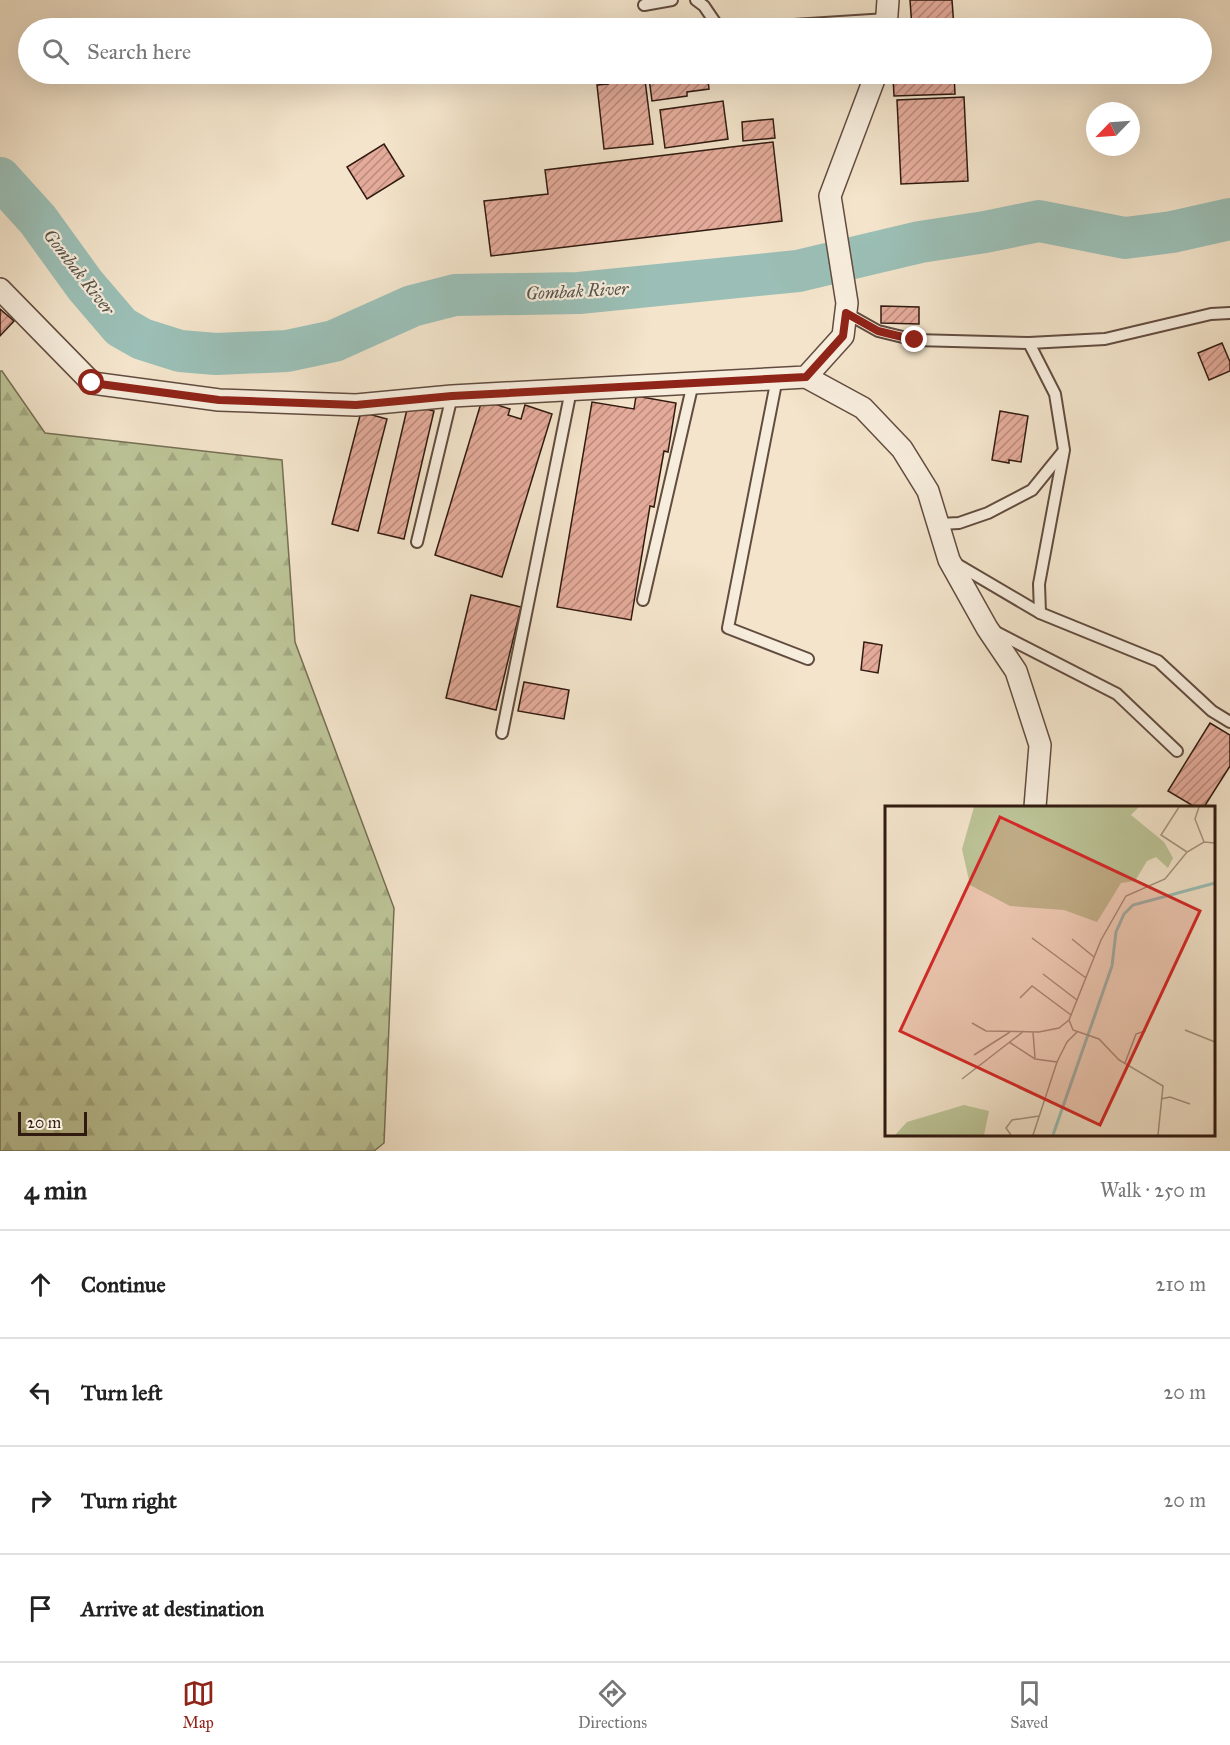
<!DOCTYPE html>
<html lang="en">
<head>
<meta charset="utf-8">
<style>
  body { margin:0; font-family:"IM FELL Great Primer",serif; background:#f2f2f2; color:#222 }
  .compass { position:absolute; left:1086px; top:102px; width:54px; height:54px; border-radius:50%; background:#fff; box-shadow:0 6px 24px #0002; rotate:245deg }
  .scale { position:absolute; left:18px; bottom:15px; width:69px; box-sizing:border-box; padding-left:6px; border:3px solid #311a10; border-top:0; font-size:16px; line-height:21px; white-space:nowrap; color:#311a10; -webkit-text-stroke:4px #f7eddd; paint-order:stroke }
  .stop { position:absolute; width:18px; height:18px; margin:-14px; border:4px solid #8f2418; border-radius:50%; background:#fff }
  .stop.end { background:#8f2418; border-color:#fff; box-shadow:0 2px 6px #0008 }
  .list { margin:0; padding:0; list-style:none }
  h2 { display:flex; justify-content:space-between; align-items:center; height:78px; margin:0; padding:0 24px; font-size:26px }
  h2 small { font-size:20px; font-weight:400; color:#767676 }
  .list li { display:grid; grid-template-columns:39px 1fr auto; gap:18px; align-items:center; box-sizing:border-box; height:108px; padding:0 24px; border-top:2px solid #e0e0e0 }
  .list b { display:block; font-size:22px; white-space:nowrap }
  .list em { font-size:20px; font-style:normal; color:#767676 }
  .icon { flex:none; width:33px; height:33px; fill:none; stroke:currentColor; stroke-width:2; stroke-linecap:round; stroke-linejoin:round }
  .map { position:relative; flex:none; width:1230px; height:1151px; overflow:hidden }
  .search { position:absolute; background:#fff; box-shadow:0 6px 24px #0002; left:18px; right:18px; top:18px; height:66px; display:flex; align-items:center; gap:15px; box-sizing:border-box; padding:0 21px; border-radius:33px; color:#767676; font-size:22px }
  .sheet { height:510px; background:#fff }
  nav { display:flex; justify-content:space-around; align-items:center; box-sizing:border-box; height:84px; border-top:2px solid #e0e0e0; background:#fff; font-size:16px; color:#767676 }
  nav a { display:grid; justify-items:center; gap:3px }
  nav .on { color:#8f2418 }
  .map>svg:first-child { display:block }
  .forest { fill:url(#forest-firs); stroke:#766f54; stroke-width:1.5 }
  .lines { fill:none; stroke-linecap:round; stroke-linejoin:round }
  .river { stroke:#9bbfb6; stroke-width:42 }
  .building { fill:url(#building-hatch); stroke:#311a10; stroke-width:1.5 }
  .lane-casing { stroke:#624c3f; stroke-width:14 }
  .street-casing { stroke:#624c3f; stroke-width:24 }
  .lane { stroke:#f7eddd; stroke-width:10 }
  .street { stroke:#f7eddd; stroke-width:21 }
  .route { stroke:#8f2418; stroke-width:8 }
  .labels { text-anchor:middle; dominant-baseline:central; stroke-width:4.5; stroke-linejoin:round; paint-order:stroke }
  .water-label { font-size:18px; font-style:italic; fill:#56544a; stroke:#f7eddd }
  .inset-river { fill:none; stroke:#9bbfb6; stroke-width:3 }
  .inset-road { fill:none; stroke:#a59380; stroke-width:1.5 }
  .view { fill:#d62828; fill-opacity:0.15; stroke:#d62828; stroke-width:3 }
  .inset-edge { fill:none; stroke:#311a10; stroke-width:3 }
</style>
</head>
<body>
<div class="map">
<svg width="1230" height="1151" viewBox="0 0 1230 1151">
  <defs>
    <pattern id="forest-firs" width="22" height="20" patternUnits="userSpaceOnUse" patternTransform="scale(1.5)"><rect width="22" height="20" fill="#bcc497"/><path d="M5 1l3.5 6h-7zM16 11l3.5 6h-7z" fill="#a2a881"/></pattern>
    <pattern id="building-hatch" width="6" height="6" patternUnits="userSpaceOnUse" patternTransform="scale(1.5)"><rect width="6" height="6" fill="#e4ab9a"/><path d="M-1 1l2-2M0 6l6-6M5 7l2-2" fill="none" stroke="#b98a7c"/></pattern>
  </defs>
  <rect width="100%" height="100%" fill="#f3e4cb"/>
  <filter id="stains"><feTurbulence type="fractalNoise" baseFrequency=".00333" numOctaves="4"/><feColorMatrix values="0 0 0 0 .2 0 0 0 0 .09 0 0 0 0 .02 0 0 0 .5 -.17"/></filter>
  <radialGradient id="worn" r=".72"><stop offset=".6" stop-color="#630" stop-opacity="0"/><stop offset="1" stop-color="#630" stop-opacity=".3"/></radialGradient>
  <path class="forest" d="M0 371H2L45 433 282 460 295 642 394 908 384 1143 374 1151H0Z"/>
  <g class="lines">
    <path class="river" d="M0 178 38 220 85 285 121 327 142 339 180 351 216 354 287 351 334 341 412 306 455 295 579 293 798 271 920 242 985 232 1039 221 1125 238 1172 232 1230 219"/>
  </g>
  <g class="building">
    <path d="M910 0H952L954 28H912Z"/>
    <path d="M607 74H624L625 82 645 80 653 144 604 149 597 85 608 84Z"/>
    <path d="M629 74H716V79L708 80 709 89 687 92V96L652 101 649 78 630 80Z"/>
    <path d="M954 74 955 94 894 96 893 77Z"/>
    <path d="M964 97 968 181 901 184 897 100Z"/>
    <path d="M723 101 728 139 665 148 660 110Z"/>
    <path d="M773 119 775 138 743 141 742 122Z"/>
    <path d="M773 142 782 221 491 256 484 201 548 194 545 170Z"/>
    <path d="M384 144 404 176 367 199 347 167Z"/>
    <path d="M881 306 919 307V324L881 323Z"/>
    <path d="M0 309 14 321 0 336Z"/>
    <path d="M1222 343 1230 362V371L1209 380 1198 353Z"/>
    <path d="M636 396 676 403 668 452 664 451 654 507 650 506 631 620 557 607 592 402 634 409Z"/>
    <path d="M482 400 510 409 508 415 521 419 525 405 552 414 502 577 435 555Z"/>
    <path d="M408 405 434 411 404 539 378 533Z"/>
    <path d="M1000 411 1028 416 1021 462 1009 460V463L992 460Z"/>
    <path d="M361 412 387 419 358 531 332 524Z"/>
    <path d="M471 595 521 607 496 710 446 698Z"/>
    <path d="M864 642 882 645 878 673 861 670Z"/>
    <path d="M524 682 569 690 564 719 518 711Z"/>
    <path d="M1210 723 1230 735V766L1204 807H1195L1168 791Z"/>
  </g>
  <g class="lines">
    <g class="lane-casing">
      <g id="lane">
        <path d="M696 0 704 6 719 28"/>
        <path d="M644 5 672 0"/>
        <path d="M748 28 887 19"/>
        <path d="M846 313 878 331 915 340 1029 343 1105 339 1211 314 1230 313"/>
        <path d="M1029 343 1055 394 1064 450 1039 584 1040 613"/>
        <path d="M777 378 728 628 808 659"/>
        <path d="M940 524 959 523 988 513 1032 490 1062 453"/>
        <path d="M417 542 452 396"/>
        <path d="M955 563 1040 613 1158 661 1212 711 1230 722"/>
        <path d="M643 600 693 383"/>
        <path d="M994 631 1117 694 1177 751"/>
        <path d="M502 733 571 390"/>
      </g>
    </g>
    <g class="street-casing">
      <g id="street">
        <path d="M886 28 888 0"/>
        <path d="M0 289 92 383 219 400 356 405 452 396 806 377 843 336 847 303 830 196 876 74"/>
        <path d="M806 377 863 408 902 449 928 491 949 560 987 628 1016 671 1040 745 1035 807"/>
      </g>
    </g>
    <use href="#lane" class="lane"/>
    <use href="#street" class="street"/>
  </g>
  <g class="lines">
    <path class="route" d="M92 383 219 400 356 405 452 396 806 377 843 336 846 313 878 331 915 340"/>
  </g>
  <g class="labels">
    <g class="water-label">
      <text transform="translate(79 272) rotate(52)">Gombak River</text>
      <text transform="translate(577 291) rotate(-3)">Gombak River</text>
    </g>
  </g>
  <g transform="translate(885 806)">
    <rect width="330" height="330" fill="#f3e4cb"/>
    <path d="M89 1H254L246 9 279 36 288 52 283 62 271 51 262 55 250 75 236 77 212 116 179 104 125 100 85 79 77 43ZM79 299 104 305 99 329H10L22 316Z" fill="#bcc497"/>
    <path class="inset-river" d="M168 329 227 160 231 126 239 108 248 99 330 77"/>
    <path class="inset-road" d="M294 1 276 29 302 46M314 1 310 13 319 36M147 132 201 172M187 133 209 151M158 168 192 194M135 192 147 180 186 209M87 217 101 225 154 226 174 222 184 214M300 224 330 236M148 226 150 252M124 236 150 253 172 256M89 249 125 226M240 257 251 228 260 225 262 216M77 273 139 225M276 293 285 291 305 298M126 329 121 322 127 314 154 310M148 329 172 256 182 236 192 226M273 329 278 280 234 254 214 233 188 224 184 214 216 134 241 90 280 73 302 46 319 36 330 37"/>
    <path class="view" d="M115 11 315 105 215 319 15 225Z"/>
    <rect width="330" height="330" class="inset-edge"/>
  </g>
  <rect width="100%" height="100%" filter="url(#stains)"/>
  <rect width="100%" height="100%" fill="url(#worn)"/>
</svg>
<svg class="compass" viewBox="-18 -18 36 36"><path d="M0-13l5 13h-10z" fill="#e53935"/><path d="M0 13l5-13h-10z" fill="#767676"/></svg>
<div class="scale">20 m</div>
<div class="stop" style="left:92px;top:383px"></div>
<div class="stop end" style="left:915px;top:340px"></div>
<div class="search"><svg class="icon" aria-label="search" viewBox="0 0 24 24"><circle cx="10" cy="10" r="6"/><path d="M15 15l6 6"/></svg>Search here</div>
</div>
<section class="sheet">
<h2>4 min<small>Walk · 250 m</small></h2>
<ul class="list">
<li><svg class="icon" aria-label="ahead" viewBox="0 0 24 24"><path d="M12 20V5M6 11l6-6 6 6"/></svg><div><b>Continue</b></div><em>210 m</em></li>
<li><svg class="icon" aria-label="left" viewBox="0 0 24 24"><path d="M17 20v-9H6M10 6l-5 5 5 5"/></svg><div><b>Turn left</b></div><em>20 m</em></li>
<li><svg class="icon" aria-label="right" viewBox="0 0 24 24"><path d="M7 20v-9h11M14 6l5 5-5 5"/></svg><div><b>Turn right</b></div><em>20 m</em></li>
<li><svg class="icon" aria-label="arrive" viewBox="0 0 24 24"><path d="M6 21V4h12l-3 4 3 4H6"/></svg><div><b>Arrive at destination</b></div></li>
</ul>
</section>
<nav>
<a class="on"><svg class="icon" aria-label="map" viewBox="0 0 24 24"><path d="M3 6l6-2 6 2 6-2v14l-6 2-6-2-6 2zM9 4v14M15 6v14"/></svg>Map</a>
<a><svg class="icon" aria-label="directions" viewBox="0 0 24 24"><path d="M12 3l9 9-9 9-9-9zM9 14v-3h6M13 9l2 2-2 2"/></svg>Directions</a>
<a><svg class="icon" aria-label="saved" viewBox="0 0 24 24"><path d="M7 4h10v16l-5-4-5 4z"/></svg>Saved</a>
</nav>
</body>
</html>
